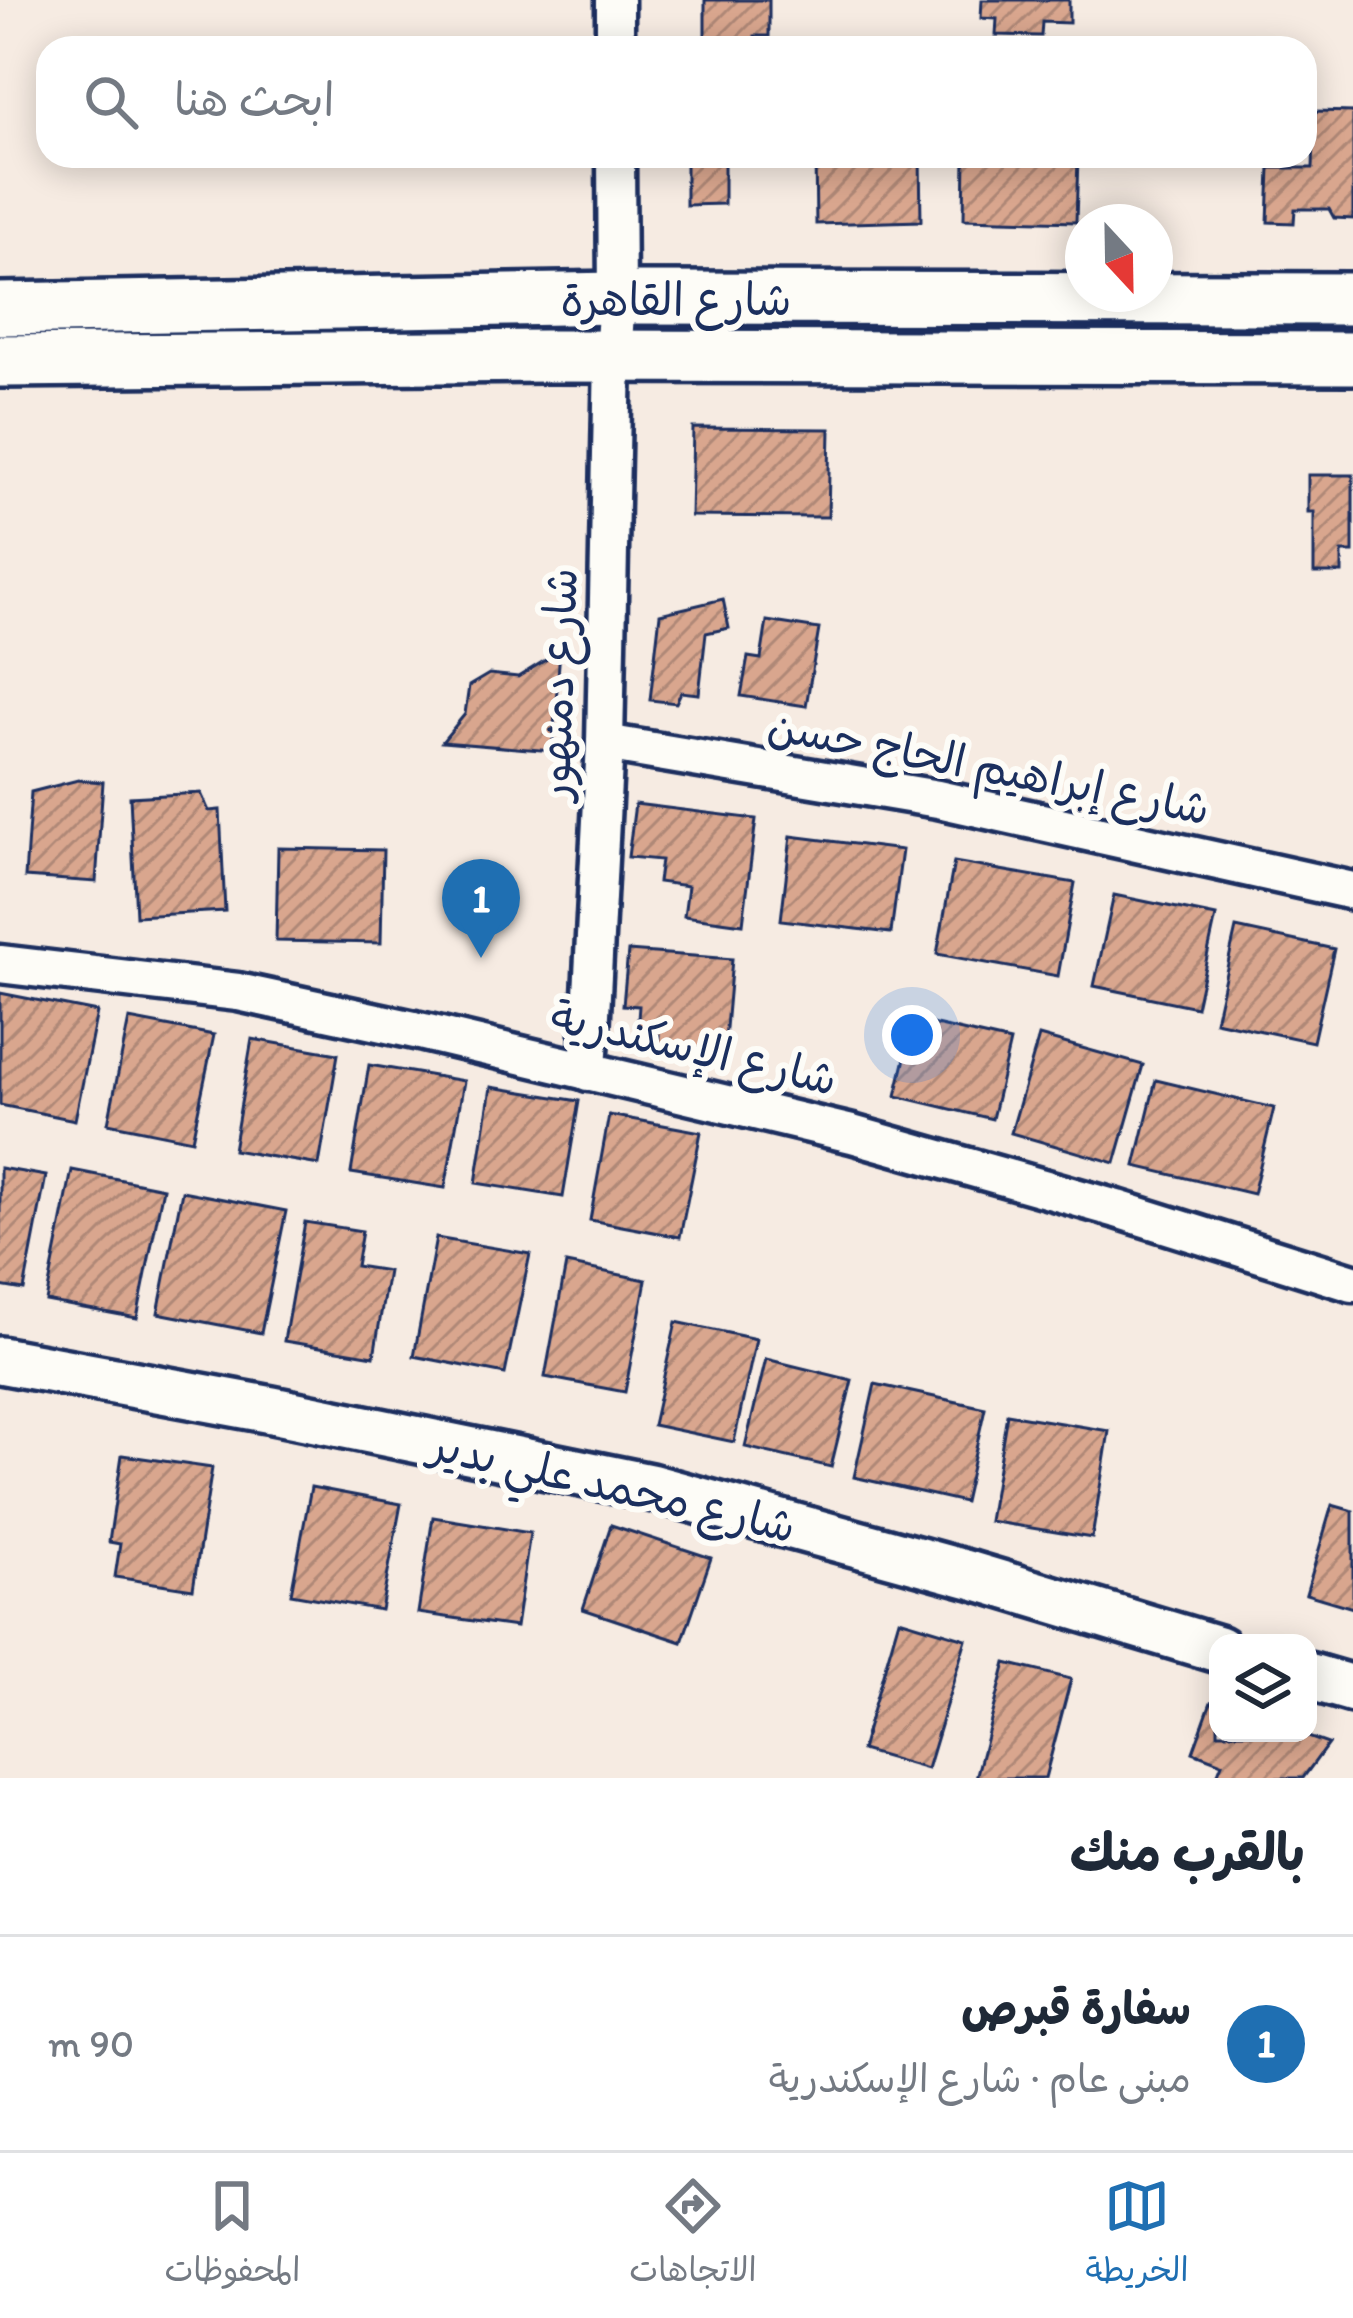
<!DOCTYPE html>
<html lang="ar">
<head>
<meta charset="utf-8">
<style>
  body { margin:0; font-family:Itim,"Playpen Sans Arabic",sans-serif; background:#f2f2f3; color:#1f2937; direction:rtl }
  .controls { position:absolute; right:36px; bottom:36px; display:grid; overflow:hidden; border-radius:24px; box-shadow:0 6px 30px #0003 }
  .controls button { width:108px; height:108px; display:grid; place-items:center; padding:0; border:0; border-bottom:3px solid #e0e1e3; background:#fff; color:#1f2937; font:60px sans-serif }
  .compass { position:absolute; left:1065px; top:204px; width:108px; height:108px; border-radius:50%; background:#fff; box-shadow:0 6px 30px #0003; rotate:158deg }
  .you { position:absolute; left:912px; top:1035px; width:42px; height:42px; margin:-30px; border:9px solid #fff; border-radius:50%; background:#1a73e8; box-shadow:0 0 0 18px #1a73e833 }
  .badge { display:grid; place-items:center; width:78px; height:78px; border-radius:50%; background:#1f6fb2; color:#fff; font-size:39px; font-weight:700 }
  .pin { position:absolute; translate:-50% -99px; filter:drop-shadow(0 3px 6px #0008) }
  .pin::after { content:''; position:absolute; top:63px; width:42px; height:36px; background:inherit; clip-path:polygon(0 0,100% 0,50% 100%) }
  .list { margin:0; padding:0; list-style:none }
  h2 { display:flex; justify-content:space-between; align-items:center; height:156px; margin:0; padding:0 48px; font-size:51px }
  h2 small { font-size:39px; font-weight:400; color:#747a83 }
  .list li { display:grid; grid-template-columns:78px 1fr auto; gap:36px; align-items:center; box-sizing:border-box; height:216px; padding:0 48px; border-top:3px solid #e0e1e3 }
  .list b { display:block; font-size:45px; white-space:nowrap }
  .list p { margin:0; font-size:39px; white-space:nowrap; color:#747a83 }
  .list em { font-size:39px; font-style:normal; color:#747a83 }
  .icon { flex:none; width:66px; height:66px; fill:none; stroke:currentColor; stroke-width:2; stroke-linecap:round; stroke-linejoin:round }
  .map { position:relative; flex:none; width:1353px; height:1778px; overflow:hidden; direction:ltr }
  .search { position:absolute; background:#fff; box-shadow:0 6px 30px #0003; left:36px; right:36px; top:36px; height:132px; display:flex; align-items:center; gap:30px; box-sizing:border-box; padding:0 42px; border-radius:36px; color:#747a83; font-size:45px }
  .sheet { height:372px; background:#fff }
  nav { display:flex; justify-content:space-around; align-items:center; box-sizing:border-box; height:168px; border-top:3px solid #e0e1e3; background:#fff; font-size:33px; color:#747a83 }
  nav a { display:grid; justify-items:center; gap:6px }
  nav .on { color:#1f6fb2 }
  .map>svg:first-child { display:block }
  .building { fill:url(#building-hatch); stroke:#1b2f5e; stroke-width:3 }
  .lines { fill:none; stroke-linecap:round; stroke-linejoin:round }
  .minor-casing { stroke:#1b2f5e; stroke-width:45 }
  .tertiary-casing { stroke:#1b2f5e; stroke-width:54 }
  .secondary-casing { stroke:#1b2f5e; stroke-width:60 }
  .minor { stroke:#fdfcf7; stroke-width:36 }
  .tertiary { stroke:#fdfcf7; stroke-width:45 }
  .secondary { stroke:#fdfcf7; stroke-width:51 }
  .labels { text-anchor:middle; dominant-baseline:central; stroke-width:12; stroke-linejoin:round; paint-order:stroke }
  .street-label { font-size:45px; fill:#1b2f5e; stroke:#fdfcf7 }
</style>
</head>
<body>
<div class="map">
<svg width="1353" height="1778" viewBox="0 0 1353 1778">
  <defs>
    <pattern id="building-hatch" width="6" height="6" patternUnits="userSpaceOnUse" patternTransform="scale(3)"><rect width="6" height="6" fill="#d9a68e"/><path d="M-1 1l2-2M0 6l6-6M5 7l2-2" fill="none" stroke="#af8877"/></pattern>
  </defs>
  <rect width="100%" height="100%" fill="#f6ebe2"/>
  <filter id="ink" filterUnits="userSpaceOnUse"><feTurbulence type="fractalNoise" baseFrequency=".00833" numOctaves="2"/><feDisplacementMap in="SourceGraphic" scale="24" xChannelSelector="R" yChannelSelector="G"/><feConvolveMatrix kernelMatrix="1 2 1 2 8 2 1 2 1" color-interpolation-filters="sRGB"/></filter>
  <g filter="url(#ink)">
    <g class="building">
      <path d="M705 0H769V36H755V47H705Z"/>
      <path d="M982 0H1069V23L1042 22 1041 36 996 35 997 19 981 18Z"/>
      <path d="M1315 111 1353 112V219L1334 218 1329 209H1295L1294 223 1268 222 1270 168H1313Z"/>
      <path d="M686 156H754V159H724V204L686 205Z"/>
      <path d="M815 156H920L921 221 816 224Z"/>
      <path d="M965 156H1078L1076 222 964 219Z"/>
      <path d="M693 428 830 429 828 517 691 516Z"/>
      <path d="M1308 475H1353V552H1342V573H1314V512H1308Z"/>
      <path d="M723 599 729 628 706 633 699 694 681 692 676 703 650 700 660 614Z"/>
      <path d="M767 621 819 629 806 706 741 696 748 657 761 659Z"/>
      <path d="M560 651 552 751 442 742 465 714 469 686 489 674 518 677Z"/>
      <path d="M78 780 103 782 96 882 25 877 31 792Z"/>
      <path d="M201 793 209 811 220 810 225 911 136 916 130 797Z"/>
      <path d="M635 804 756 819 743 924 684 916 688 886 658 882 661 860 628 857Z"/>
      <path d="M791 836 902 850 891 933 781 920Z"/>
      <path d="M278 848 383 850 381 943 276 941Z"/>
      <path d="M954 862 1075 883 1058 976 937 954Z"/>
      <path d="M1114 895 1216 916 1196 1007 1094 986Z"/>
      <path d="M1236 928 1334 949 1313 1042 1215 1021Z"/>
      <path d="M628 951 732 959 724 1051 658 1046 659 1035 637 1033 639 1006 623 1005Z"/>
      <path d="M0 993 97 1012 75 1120 0 1105Z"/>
      <path d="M129 1019 214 1035 192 1140 108 1123Z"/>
      <path d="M914 1020 1010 1042 992 1119 896 1096Z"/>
      <path d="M1039 1036 1143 1065 1115 1163 1011 1133Z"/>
      <path d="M252 1039 338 1054 319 1165 233 1150Z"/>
      <path d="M369 1065 464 1081 445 1188 351 1173Z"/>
      <path d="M1156 1080 1274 1108 1253 1194 1135 1166Z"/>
      <path d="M491 1087 579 1101 563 1197 476 1183Z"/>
      <path d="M609 1115 701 1132 680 1237 590 1220Z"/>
      <path d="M0 1168 46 1176 24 1290 0 1286Z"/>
      <path d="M72 1170 163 1188 137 1318 46 1301Z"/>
      <path d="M182 1191 286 1211 261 1333 158 1313Z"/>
      <path d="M305 1222 362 1231 356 1266 388 1271 374 1356 284 1341Z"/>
      <path d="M436 1238 530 1254 505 1374 414 1356Z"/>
      <path d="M566 1264 646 1280 625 1392 545 1377Z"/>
      <path d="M676 1322 756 1339 734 1442 653 1425Z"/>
      <path d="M766 1359 852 1380 831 1467 745 1447Z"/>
      <path d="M875 1384 985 1408 964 1502 854 1477Z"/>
      <path d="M1007 1414 1109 1431 1092 1538 989 1521Z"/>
      <path d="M122 1455 212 1468 193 1589 115 1577 120 1544 109 1542Z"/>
      <path d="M311 1487 401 1504 381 1610 291 1594Z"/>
      <path d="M1332 1505 1353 1511V1608L1306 1594Z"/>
      <path d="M433 1517 530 1533 516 1627 418 1613Z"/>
      <path d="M611 1525 711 1558 682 1642 583 1609Z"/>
      <path d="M899 1619 966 1639 927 1769 861 1750Z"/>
      <path d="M1006 1663 1071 1679 1045 1778H976Z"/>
      <path d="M1211 1702 1218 1705V1733H1297L1328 1744 1303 1778H1216L1222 1763 1193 1752Z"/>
    </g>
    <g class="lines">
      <g class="minor-casing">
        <g id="minor">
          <path d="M615 0V48"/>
          <path d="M605 743 938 799 1353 891"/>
          <path d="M0 964 238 992 424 1032 852 1134 1117 1209 1353 1283"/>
          <path d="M588 1072 605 743 613 357 617 298 616 156"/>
        </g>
      </g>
      <g class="tertiary-casing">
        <g id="tertiary">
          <path d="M0 1360 272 1410 650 1487 971 1575 1218 1649"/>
          <path d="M1308 1676 1353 1689"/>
        </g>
      </g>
      <g class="secondary-casing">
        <g id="secondary">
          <path d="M0 309 617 298 1353 299"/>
          <path d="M0 361 546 356 1353 358"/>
        </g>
      </g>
      <use href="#minor" class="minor"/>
      <use href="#tertiary" class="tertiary"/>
      <use href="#secondary" class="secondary"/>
    </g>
  </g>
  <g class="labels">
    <g class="street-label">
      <text x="676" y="299">شارع القاهرة</text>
      <text transform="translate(557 684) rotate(-88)">شارع دمنهور</text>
      <text transform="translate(989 766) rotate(11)">شارع إبراهيم الحاج حسن</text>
      <text transform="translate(694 1047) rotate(13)">شارع الإسكندرية</text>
      <text transform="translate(613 1485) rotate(13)">شارع محمد علي بدير</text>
    </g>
  </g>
</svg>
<div class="controls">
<button><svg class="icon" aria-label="layers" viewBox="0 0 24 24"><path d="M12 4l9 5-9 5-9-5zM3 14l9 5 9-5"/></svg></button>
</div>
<svg class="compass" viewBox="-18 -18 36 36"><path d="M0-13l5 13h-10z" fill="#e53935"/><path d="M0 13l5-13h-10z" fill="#747a83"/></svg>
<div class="you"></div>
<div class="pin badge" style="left:481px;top:958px">1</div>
<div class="search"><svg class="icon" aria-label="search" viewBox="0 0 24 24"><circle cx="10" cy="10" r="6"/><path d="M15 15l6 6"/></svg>ابحث هنا</div>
</div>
<section class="sheet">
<h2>بالقرب منك<small></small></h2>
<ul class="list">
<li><span class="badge">1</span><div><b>سفارة قبرص</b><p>مبنى عام · شارع الإسكندرية</p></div><em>90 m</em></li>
</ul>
</section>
<nav>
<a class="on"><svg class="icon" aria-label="map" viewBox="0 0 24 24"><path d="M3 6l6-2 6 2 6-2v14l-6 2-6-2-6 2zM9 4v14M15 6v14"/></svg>الخريطة</a>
<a><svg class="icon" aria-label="directions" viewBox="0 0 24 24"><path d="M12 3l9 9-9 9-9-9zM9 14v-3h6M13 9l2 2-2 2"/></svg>الاتجاهات</a>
<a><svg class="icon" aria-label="saved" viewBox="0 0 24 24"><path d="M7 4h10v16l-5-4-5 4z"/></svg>المحفوظات</a>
</nav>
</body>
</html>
